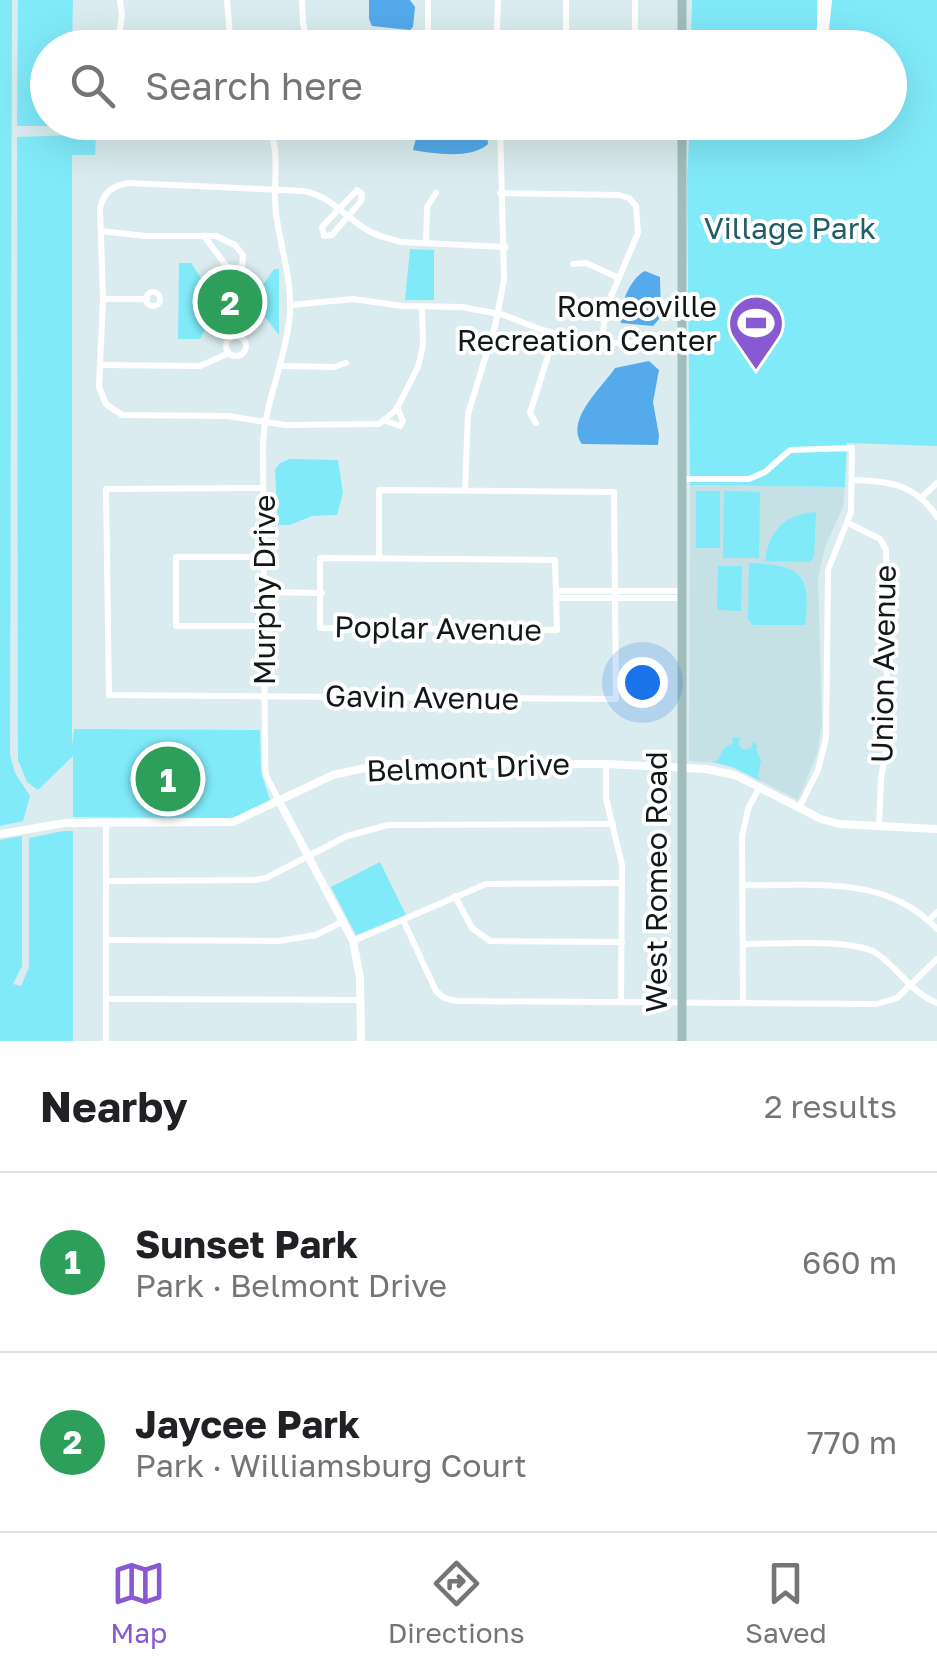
<!DOCTYPE html>
<html lang="en">
<head>
<meta charset="utf-8">
<style>
  body { margin:0; font-family:"Golos Text",sans-serif; background:#f2f2f2; color:#202124 }
  .you { position:absolute; left:642px; top:682px; width:35px; height:35px; margin:-25px; border:8px solid #fff; border-radius:50%; background:#1a73e8; box-shadow:0 0 0 15px #1a73e833 }
  .badge { display:grid; place-items:center; width:65px; height:65px; border-radius:50%; background:#8759d2; color:#fff; font-size:32px; font-weight:700 }
  .pin { position:absolute; translate:-50% -50%; border:5px solid #fff; box-shadow:0 2px 10px #0006 }
  .list { margin:0; padding:0; list-style:none }
  h2 { display:flex; justify-content:space-between; align-items:center; height:130px; margin:0; padding:0 40px; font-size:42px }
  h2 small { font-size:32px; font-weight:400; color:#757577 }
  .list li { display:grid; grid-template-columns:65px 1fr auto; gap:30px; align-items:center; box-sizing:border-box; height:180px; padding:0 40px; border-top:2px solid #e0e0e0 }
  .list b { display:block; font-size:38px; white-space:nowrap }
  .list p { margin:0; font-size:32px; white-space:nowrap; color:#757577 }
  .list em { font-size:32px; font-style:normal; color:#757577 }
  .icon { flex:none; width:55px; height:55px; fill:none; stroke:currentColor; stroke-width:2; stroke-linecap:round; stroke-linejoin:round }
  .map { position:relative; flex:none; width:937px; height:1041px; overflow:hidden }
  .search { position:absolute; background:#fff; box-shadow:0 10px 40px #0002; left:30px; right:30px; top:30px; height:110px; display:flex; align-items:center; gap:25px; box-sizing:border-box; padding:0 35px; border-radius:55px; color:#757577; font-size:38px }
  .sheet { height:490px; background:#fff }
  nav { display:flex; justify-content:space-around; align-items:center; box-sizing:border-box; height:140px; border-top:2px solid #e0e0e0; background:#fff; font-size:28px; color:#757577 }
  nav a { display:grid; justify-items:center; gap:5px }
  nav .on { color:#8759d2 }
  .map>svg:first-child { display:block }
  .built { fill:#c5e1e5 }
  .green { fill:#80eaf9 }
  .water { fill:#54aaeb }
  .lines { fill:none; stroke-linecap:round; stroke-linejoin:round }
  .minor { stroke:#fff; stroke-width:6 }
  .tertiary { stroke:#fff; stroke-width:8 }
  .secondary { stroke:#a0bdbc; stroke-width:9 }
  .labels { text-anchor:middle; dominant-baseline:central; stroke-width:8; stroke-linejoin:round; paint-order:stroke }
  .park-label { font-size:30px; fill:#205d65; stroke:#fff }
  .poi-label { font-size:30px; fill:#111819; stroke:#fff; text-anchor:end }
  .street-label { font-size:30px; fill:#111819; stroke:#fff }
</style>
</head>
<body>
<div class="map">
<svg width="937" height="1041" viewBox="0 0 937 1041">
  <rect width="100%" height="100%" fill="#daecef"/>
  <path class="built" d="M690 485 845 487 843 507 825 547 818 578 822 724 817 754 798 800 728 764 689 761Z"/>
  <g class="green">
    <path d="M0 0H12L10 755 15 773 30 796 23 821 0 826Z"/>
    <path d="M18 0H73L72 47 48 48V122L104 123 96 135 95 155H72V747L74 729 260 730 261 772 270 800 241 816 227 818 73 817V756L38 790 27 782 18 760 17 137 73 135 74 126H17Z"/>
    <path d="M692 0H937V446L847 443 845 487 690 485 687 177 690 123 890 122V48L691 47Z"/>
    <path d="M410 249 434 250V300H405Z"/>
    <path d="M179 263H191L214 298H254L274 269H279V335L261 312 253 309 213 314 200 339H178Z"/>
    <path d="M290 459 338 460 343 493 337 515 312 516 290 525H278L275 470 280 463Z"/>
    <rect x="696" y="491" width="24" height="57"/>
    <path d="M724 491 760 492 759 558H723Z"/>
    <path d="M816 512 814 557 810 562 765 561C769 530 785 514 816 512Z"/>
    <path d="M749 563C799 565 812 572 805 625H753L748 619Z"/>
    <path d="M718 566H742L741 611 717 610Z"/>
    <path d="M732 738H740L738 744 744 750 751 748 753 742 758 746 756 750 761 761 758 776 761 781 732 767 712 762 717 761 724 748 733 743Z"/>
    <path d="M63 831H73V1041H0V840L22 836V966L13 984 21 986 29 967V838Z"/>
    <path d="M380 862 406 915 356 935 331 887Z"/>
  </g>
  <g class="water">
    <path d="M369 0H410L415 7 413 27 410 30 372 26 369 19Z"/>
    <path d="M420 123H486L488 144C472 159 435 154 413 150Z"/>
    <path d="M645 271 660 277 661 317 653 326 621 323C618 308 630 278 645 271Z"/>
    <path d="M649 361 659 370 653 402 659 435 658 445 582 444C565 419 602 388 615 368Z"/>
  </g>
  <g class="lines">
    <g class="minor">
      <path d="M227 0 231 48"/>
      <path d="M302 0 303 23 308 45"/>
      <path d="M428 45V0"/>
      <path d="M117 48 122 15 120 0"/>
      <path d="M175 48 181 42 189 48"/>
      <path d="M298 48 336 42 475 48"/>
      <path d="M490 48 497 32 498 0"/>
      <path d="M566 48V0"/>
      <path d="M635 48V0"/>
      <path d="M120 122C138 134 216 135 233 122"/>
      <path d="M267 122C282 152 272 183 276 214 281 251 294 284 289 322 284 364 265 402 263 444L265 760 266 775 279 801"/>
      <path d="M620 122 627 128 635 122"/>
      <path d="M500 126 589 128 607 122"/>
      <path d="M270 128 288 124 364 122"/>
      <path d="M357 190 362 194 361 201 332 235 324 236 322 227Z"/>
      <path d="M500 193 619 195 629 198 636 206 638 233 607 306 601 343"/>
      <path d="M101 231 145 236H216L235 245 243 255 242 267 234 271 228 268 204 236"/>
      <path d="M426 243 427 207 436 193"/>
      <path d="M573 264 586 263 619 278"/>
      <circle cx="153" cy="299" r="7"/>
      <path d="M103 299H147"/>
      <path d="M291 305 353 299 402 306 462 307 504 315 539 329 589 343H681"/>
      <path d="M422 307 423 346 418 367 396 410 379 424 285 425 228 416 122 415 106 404 99 387 103 299 100 208C104 192 112 186 128 183L303 191C330 196 340 212 361 226 373 235 387 238 401 242L505 247"/>
      <circle cx="236" cy="346" r="10"/>
      <path d="M101 365 200 366 227 354"/>
      <path d="M282 366 334 367 346 363"/>
      <path d="M386 421 400 426 403 421 397 407"/>
      <path d="M536 423 530 413 555 334"/>
      <path d="M681 479H749L765 472 790 450 852 448 851 512 828 570 826 738 818 770 799 808"/>
      <path d="M853 480C889 481 916 484 937 517"/>
      <path d="M263 488 106 489 109 695 616 699 614 492 379 490V558"/>
      <path d="M465 490 468 414 495 326 504 280 500 122"/>
      <path d="M922 497 937 483"/>
      <path d="M848 523 880 539 886 550 887 743 881 779 879 826"/>
      <path d="M263 557H176V626H264"/>
      <path d="M320 558 555 560 557 630 320 628Z"/>
      <path d="M558 591H681"/>
      <path d="M264 592 322 593"/>
      <path d="M558 598H681"/>
      <path d="M606 764V798L622 865 621 1002"/>
      <path d="M106 823V1041"/>
      <path d="M106 881 254 880 266 878 347 836 388 825 613 824"/>
      <path d="M742 885C812 887 884 873 937 929"/>
      <path d="M455 896 472 928 490 941 622 942"/>
      <path d="M929 920 937 912"/>
      <path d="M404 922 436 991 444 998 457 1001 877 1004 897 998 937 959"/>
      <path d="M106 940 279 941 316 935 344 921"/>
      <path d="M353 941 486 884 622 883"/>
      <path d="M743 944C774 944 851 938 876 953 899 968 911 993 937 1003"/>
      <path d="M106 999 361 1000"/>
      <path d="M743 1003 742 836 748 809 759 788"/>
    </g>
    <g class="tertiary">
      <path d="M816 48 821 28V0"/>
      <path d="M823 48 828 0"/>
      <path d="M279 801 353 941 360 978 361 1041"/>
      <path d="M0 834 65 823 233 822 333 775 383 764H606L706 769 735 775 821 819 839 824 937 829"/>
    </g>
    <g class="secondary">
      <path d="M682 48V0"/>
      <path d="M682 122V1041"/>
    </g>
  </g>
  <defs>
    <g id="stadium-pin" transform="scale(2.875)"><path d="M0 17L-7.5 6A9.5 9.5 0 1 1 7.5 6Z" fill="#8759d2" stroke="#fff"/><path d="M0-5a6.5 5 0 1 0 0 10a6.5 5 0 1 0 0-10ZM-3.5-1.8h7v3.6h-7Z" fill="#fff"/></g>
  </defs>
  <g fill-rule="evenodd">
    <use href="#stadium-pin" x="756" y="323"/>
  </g>
  <g class="labels">
    <g class="park-label">
      <text x="790" y="228">Village Park</text>
    </g>
    <g class="poi-label">
      <text x="717" y="306">Romeoville<tspan x="717" dy="34">Recreation Center</tspan></text>
    </g>
    <g class="street-label">
      <text transform="translate(264 590) rotate(-90)">Murphy Drive</text>
      <text transform="translate(438 628) rotate(1)">Poplar Avenue</text>
      <text transform="translate(883 664) rotate(-89)">Union Avenue</text>
      <text transform="translate(422 697) rotate(1)">Gavin Avenue</text>
      <text transform="translate(468 767) rotate(-2)">Belmont Drive</text>
      <text transform="translate(656 882) rotate(-90)">West Romeo Road</text>
    </g>
  </g>
</svg>
<div class="you"></div>
<div class="pin badge" style="left:168px;top:779px;background:#2e9e5b">1</div>
<div class="pin badge" style="left:230px;top:302px;background:#2e9e5b">2</div>
<div class="search"><svg class="icon" aria-label="search" viewBox="0 0 24 24"><circle cx="10" cy="10" r="6"/><path d="M15 15l6 6"/></svg>Search here</div>
</div>
<section class="sheet">
<h2>Nearby<small>2 results</small></h2>
<ul class="list">
<li><span class="badge" style="background:#2e9e5b">1</span><div><b>Sunset Park</b><p>Park · Belmont Drive</p></div><em>660 m</em></li>
<li><span class="badge" style="background:#2e9e5b">2</span><div><b>Jaycee Park</b><p>Park · Williamsburg Court</p></div><em>770 m</em></li>
</ul>
</section>
<nav>
<a class="on"><svg class="icon" aria-label="map" viewBox="0 0 24 24"><path d="M3 6l6-2 6 2 6-2v14l-6 2-6-2-6 2zM9 4v14M15 6v14"/></svg>Map</a>
<a><svg class="icon" aria-label="directions" viewBox="0 0 24 24"><path d="M12 3l9 9-9 9-9-9zM9 14v-3h6M13 9l2 2-2 2"/></svg>Directions</a>
<a><svg class="icon" aria-label="saved" viewBox="0 0 24 24"><path d="M7 4h10v16l-5-4-5 4z"/></svg>Saved</a>
</nav>
</body>
</html>
